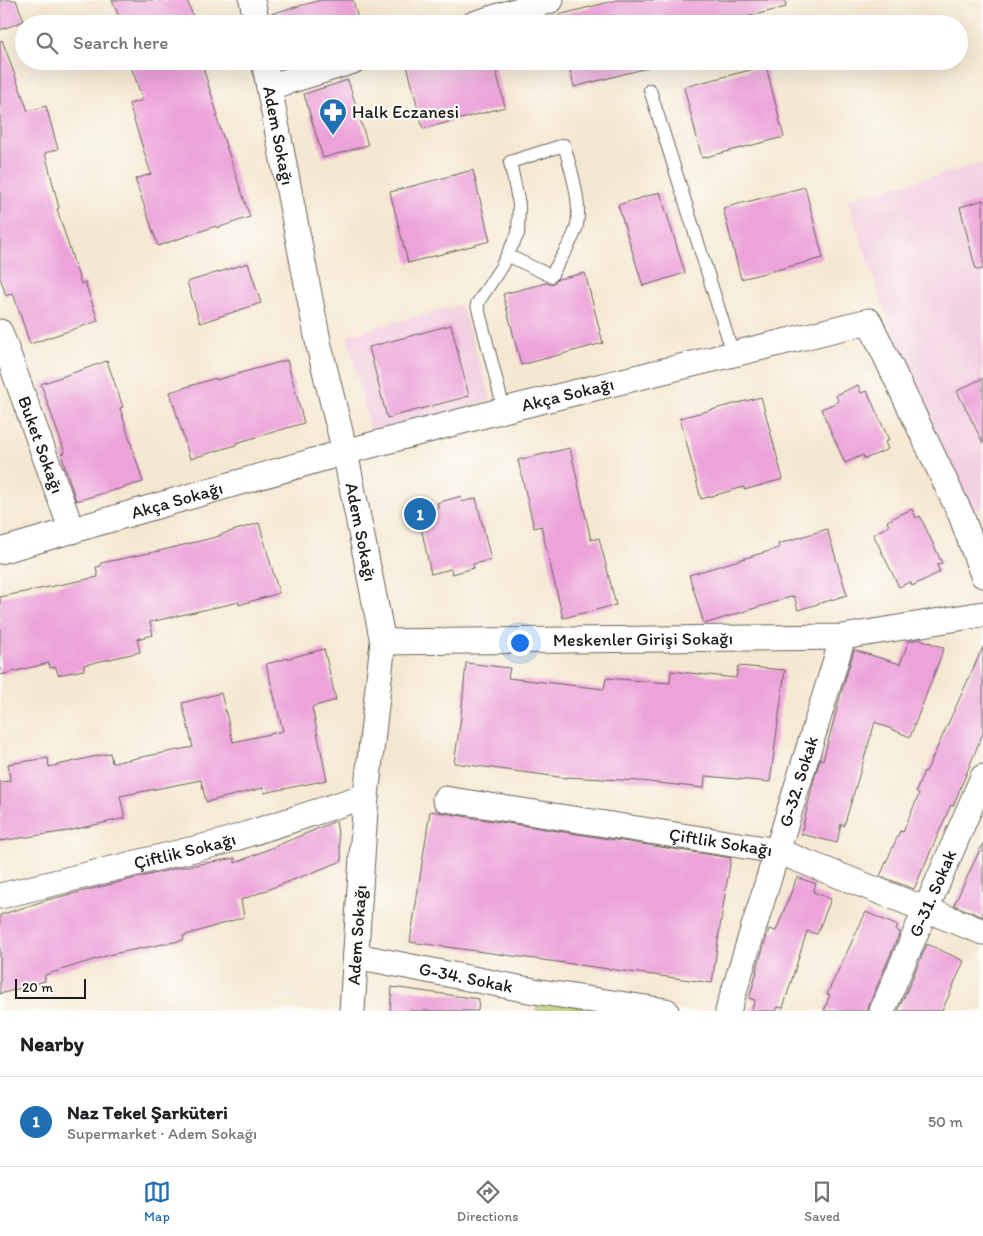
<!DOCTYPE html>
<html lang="en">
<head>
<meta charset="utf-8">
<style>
  body { margin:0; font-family:Itim,sans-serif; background:#f2f2f2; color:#202124 }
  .scale { position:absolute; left:15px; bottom:12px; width:71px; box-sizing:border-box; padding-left:5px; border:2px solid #1c1c1c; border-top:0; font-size:14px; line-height:18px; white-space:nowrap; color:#1c1c1c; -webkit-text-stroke:4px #fdfcf7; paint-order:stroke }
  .you { position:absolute; left:519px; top:642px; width:18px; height:18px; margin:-12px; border:4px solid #fff; border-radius:50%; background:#1a73e8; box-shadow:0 0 0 8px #1a73e833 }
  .badge { display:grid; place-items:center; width:32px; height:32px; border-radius:50%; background:#1f6fb2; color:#fff; font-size:16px; font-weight:700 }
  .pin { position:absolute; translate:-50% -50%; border:2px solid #fff; box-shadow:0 1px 5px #0006 }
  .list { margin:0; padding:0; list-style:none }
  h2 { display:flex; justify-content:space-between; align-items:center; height:65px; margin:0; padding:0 20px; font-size:21px }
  h2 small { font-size:16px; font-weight:400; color:#757577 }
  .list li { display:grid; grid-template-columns:32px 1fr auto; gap:15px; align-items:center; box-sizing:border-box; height:90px; padding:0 20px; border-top:1px solid #e0e0e0 }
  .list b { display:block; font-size:19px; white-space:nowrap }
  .list p { margin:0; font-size:16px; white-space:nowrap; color:#757577 }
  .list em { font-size:16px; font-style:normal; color:#757577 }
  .icon { flex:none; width:28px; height:28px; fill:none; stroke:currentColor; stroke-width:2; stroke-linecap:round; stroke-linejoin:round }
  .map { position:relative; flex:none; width:983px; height:1011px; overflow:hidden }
  .search { position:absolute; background:#fff; box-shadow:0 5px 20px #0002; left:15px; right:15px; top:15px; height:55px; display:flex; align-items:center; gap:12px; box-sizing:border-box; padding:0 18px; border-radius:28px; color:#757577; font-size:19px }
  .sheet { height:155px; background:#fff }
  nav { display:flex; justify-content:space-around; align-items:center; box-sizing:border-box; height:70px; border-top:1px solid #e0e0e0; background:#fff; font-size:14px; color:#757577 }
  nav a { display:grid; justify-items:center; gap:2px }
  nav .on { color:#1f6fb2 }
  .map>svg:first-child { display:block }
  .built { fill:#f2cfe1 }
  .green { fill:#b9cb6e; stroke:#6a7445 }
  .building { fill:#eca3d9 }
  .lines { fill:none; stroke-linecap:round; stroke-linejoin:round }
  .lane-casing { stroke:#68635c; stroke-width:14 }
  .street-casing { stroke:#68635c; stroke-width:27 }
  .lane { stroke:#fff; stroke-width:12 }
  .street { stroke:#fff; stroke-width:25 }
  .labels { text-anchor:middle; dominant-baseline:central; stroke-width:4.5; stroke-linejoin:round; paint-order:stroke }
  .poi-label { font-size:18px; fill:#1c1c1c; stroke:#fdfcf7; text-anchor:start }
  .street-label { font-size:18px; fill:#1c1c1c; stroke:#fdfcf7 }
</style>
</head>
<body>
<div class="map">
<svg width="983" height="1011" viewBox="0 0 983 1011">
  <rect width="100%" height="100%" fill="#fdfcf7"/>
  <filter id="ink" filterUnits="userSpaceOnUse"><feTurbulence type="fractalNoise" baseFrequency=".02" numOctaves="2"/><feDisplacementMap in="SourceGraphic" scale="10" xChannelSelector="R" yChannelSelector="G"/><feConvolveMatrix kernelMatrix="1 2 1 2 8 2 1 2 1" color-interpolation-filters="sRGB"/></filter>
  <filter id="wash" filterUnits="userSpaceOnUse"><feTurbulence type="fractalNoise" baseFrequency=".0096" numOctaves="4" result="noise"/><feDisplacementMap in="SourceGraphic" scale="20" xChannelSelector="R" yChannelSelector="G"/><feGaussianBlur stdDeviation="1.12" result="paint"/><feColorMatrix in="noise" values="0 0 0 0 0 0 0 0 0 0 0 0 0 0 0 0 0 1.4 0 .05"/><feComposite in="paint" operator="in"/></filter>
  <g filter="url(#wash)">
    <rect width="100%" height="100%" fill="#f5e8d2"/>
    <g class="built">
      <path d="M983 163V507L960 519 883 306 847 199Z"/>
      <path d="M461 305 491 400 371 433 347 335Z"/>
    </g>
    <path class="green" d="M539 999 600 1011H536Z"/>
    <g id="blocks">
      <g class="building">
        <path d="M0 0H16L24 21 0 30Z"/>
        <path d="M112 0H187L196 24H122Z"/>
        <path d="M321 0H353L359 24H271L270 14Z"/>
        <path d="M617 0H785L786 7 719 24H552L551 17Z"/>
        <path d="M2 40 28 111 46 106 58 149 45 153 59 208 57 209 81 284 85 282 98 321 30 344 13 293 6 296 0 277V41Z"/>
        <path d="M129 61H201L218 116H216L250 217 217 228 216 226 158 246 135 179 151 174 129 104 143 100Z"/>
        <path d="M406 61H494L505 107 423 129Z"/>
        <path d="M568 61H646L647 68 574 87Z"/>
        <path d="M766 66 784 137 702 158 684 87Z"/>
        <path d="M348 80 368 145 323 158 304 94Z"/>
        <path d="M473 170 490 241 408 263 390 192Z"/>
        <path d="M805 187 823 258 741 279 723 208Z"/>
        <path d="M660 192 685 273 643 286 618 205Z"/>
        <path d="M983 200V269L976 270 960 207Z"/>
        <path d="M248 263 261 303 200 323 187 282Z"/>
        <path d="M585 273 603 343 521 365 503 294 546 283 552 284 558 279Z"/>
        <path d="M451 325 469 396 387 418 369 347Z"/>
        <path d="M287 360 304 423 236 443V445L190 459 170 392 216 378V380Z"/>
        <path d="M107 361 123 407 120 408 143 482 76 501 61 454 65 453 41 384Z"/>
        <path d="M983 378V443L957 391Z"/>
        <path d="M858 385 861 393 867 391 889 440 885 442 888 449 865 459 863 455 845 463 821 409 838 402 836 395Z"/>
        <path d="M761 397 783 479 744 490V487L701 499 680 418Z"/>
        <path d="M570 448 591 540 599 538 616 605 563 618 541 526 534 528 518 460Z"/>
        <path d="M461 496 462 502 476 498 491 560 473 564 474 568 452 574 451 569 431 574 418 513 439 508 437 503Z"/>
        <path d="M912 509 916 518 920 516 942 563 937 565 940 572 912 586 910 582 899 587 873 534 889 526 887 521Z"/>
        <path d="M259 523 279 593 239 605V602L150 622 153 635 137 639 140 652 84 665V670L58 675 56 667 50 668 49 663 0 675V597L98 577 96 567 101 566V563L159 551 220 536 219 535Z"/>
        <path d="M827 529 847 595 798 610 794 596 704 624 689 575 779 548 778 544Z"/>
        <path d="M920 639 944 648 910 737 875 722 844 826 841 824 837 843 801 834 812 787 820 759 823 760 842 690 854 650 900 664 909 641Z"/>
        <path d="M983 647V733L953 806 951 805 914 889 880 876 900 831 903 832 919 794 916 792 924 771 926 772Z"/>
        <path d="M324 649 336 700 312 707 327 780 264 793 263 788 206 802 201 780 120 796 125 818 68 831 0 841V782L10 781 8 764 48 758 49 767 110 753 112 763 193 747 182 703 221 693 233 742 283 731 266 664Z"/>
        <path d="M466 663 510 668 508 678 604 689 606 678 670 683 671 671 736 678 738 666 785 670 770 782 705 776 704 788 640 781 567 777V778L454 763 461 717Z"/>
        <path d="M430 811 731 858 722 913 712 983 410 942Z"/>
        <path d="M336 821 342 861 241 900 244 917 183 936 184 940 112 954 45 975V981L0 994V915L47 900 177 868 235 858V863Z"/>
        <path d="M983 843V917L954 905Z"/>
        <path d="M797 877 816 884 813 892 831 899 817 934 807 931 783 1008 778 1007 776 1011H751L755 1000 749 998 757 971H756L769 929 776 931Z"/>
        <path d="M866 912 898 926 896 930 900 932 869 1005 868 1011H824L830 995 827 994Z"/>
        <path d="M927 944 964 961 942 1011H898Z"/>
        <path d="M392 987 479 999 478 1011H390Z"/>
      </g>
    </g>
  </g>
  <g filter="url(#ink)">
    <use href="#blocks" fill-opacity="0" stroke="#68635c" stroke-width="1"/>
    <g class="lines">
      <g class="lane-casing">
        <g id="lane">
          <path d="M650 90 733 354"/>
          <path d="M504 410 477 304 501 267 518 234 519 204 510 162 564 145C571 169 585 211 574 234 568 249 558 262 551 276L507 255"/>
        </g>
      </g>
      <g class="street-casing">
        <g id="street">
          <path d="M252 0 257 24"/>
          <path d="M474 24 551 0"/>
          <path id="s1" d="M264 61 319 346 345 452 383 642 366 796 352 1011"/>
          <path d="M269 87 353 61"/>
          <path id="s2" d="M0 332 72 531"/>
          <path id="s3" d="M0 551 345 452 504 410 869 321 961 515 983 575"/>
          <path id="s4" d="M383 642 843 637 983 614"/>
          <path id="s5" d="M445 799 777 851 983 932"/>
          <path id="s6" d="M0 896 223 842 366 796"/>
          <path id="s7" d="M356 956 534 991 666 1011"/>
          <path id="s8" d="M728 1011 843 637"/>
          <path id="s9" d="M882 1011 983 777"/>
        </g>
      </g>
      <use href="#lane" class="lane"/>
      <use href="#street" class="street"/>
    </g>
  </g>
  <defs>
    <g id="pharmacy-pin" transform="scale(1.4375)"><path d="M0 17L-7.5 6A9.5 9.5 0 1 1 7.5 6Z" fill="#1f6fb2" stroke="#fdfcf7"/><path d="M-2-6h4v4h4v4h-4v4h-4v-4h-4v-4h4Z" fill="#fff"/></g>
  </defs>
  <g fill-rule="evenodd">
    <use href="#pharmacy-pin" x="333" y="112"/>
  </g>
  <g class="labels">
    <g class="poi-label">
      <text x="352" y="112">Halk Eczanesi</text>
    </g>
    <g class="street-label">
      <text stroke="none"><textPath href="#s1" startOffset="76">Adem Sokağı</textPath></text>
      <text stroke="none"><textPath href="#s3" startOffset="589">Akça Sokağı</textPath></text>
      <text stroke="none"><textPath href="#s2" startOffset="120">Buket Sokağı</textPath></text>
      <text stroke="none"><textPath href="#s3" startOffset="184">Akça Sokağı</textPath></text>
      <text stroke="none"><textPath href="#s1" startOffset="481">Adem Sokağı</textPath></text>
      <text stroke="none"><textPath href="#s4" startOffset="260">Meskenler Girişi Sokağı</textPath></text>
      <text stroke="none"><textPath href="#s8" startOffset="240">G-32. Sokak</textPath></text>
      <text stroke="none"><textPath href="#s5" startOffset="279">Çiftlik Sokağı</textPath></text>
      <text stroke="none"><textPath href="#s6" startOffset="190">Çiftlik Sokağı</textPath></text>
      <text stroke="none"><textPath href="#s9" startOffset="128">G-31. Sokak</textPath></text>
      <text transform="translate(357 935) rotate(-86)">Adem Sokağı</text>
      <text stroke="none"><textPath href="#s7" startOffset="112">G-34. Sokak</textPath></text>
    </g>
  </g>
</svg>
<div class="scale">20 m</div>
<div class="you"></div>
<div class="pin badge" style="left:420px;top:514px">1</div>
<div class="search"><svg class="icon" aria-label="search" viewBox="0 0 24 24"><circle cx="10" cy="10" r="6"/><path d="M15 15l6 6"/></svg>Search here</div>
</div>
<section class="sheet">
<h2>Nearby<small></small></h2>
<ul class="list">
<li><span class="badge">1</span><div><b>Naz Tekel Şarküteri</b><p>Supermarket · Adem Sokağı</p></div><em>50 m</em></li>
</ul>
</section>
<nav>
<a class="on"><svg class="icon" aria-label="map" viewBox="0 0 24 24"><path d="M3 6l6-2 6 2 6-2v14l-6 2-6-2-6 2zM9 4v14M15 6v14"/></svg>Map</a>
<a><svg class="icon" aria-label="directions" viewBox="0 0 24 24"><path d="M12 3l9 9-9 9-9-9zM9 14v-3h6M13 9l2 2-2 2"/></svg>Directions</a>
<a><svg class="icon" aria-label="saved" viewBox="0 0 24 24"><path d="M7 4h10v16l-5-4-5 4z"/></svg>Saved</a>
</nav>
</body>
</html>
